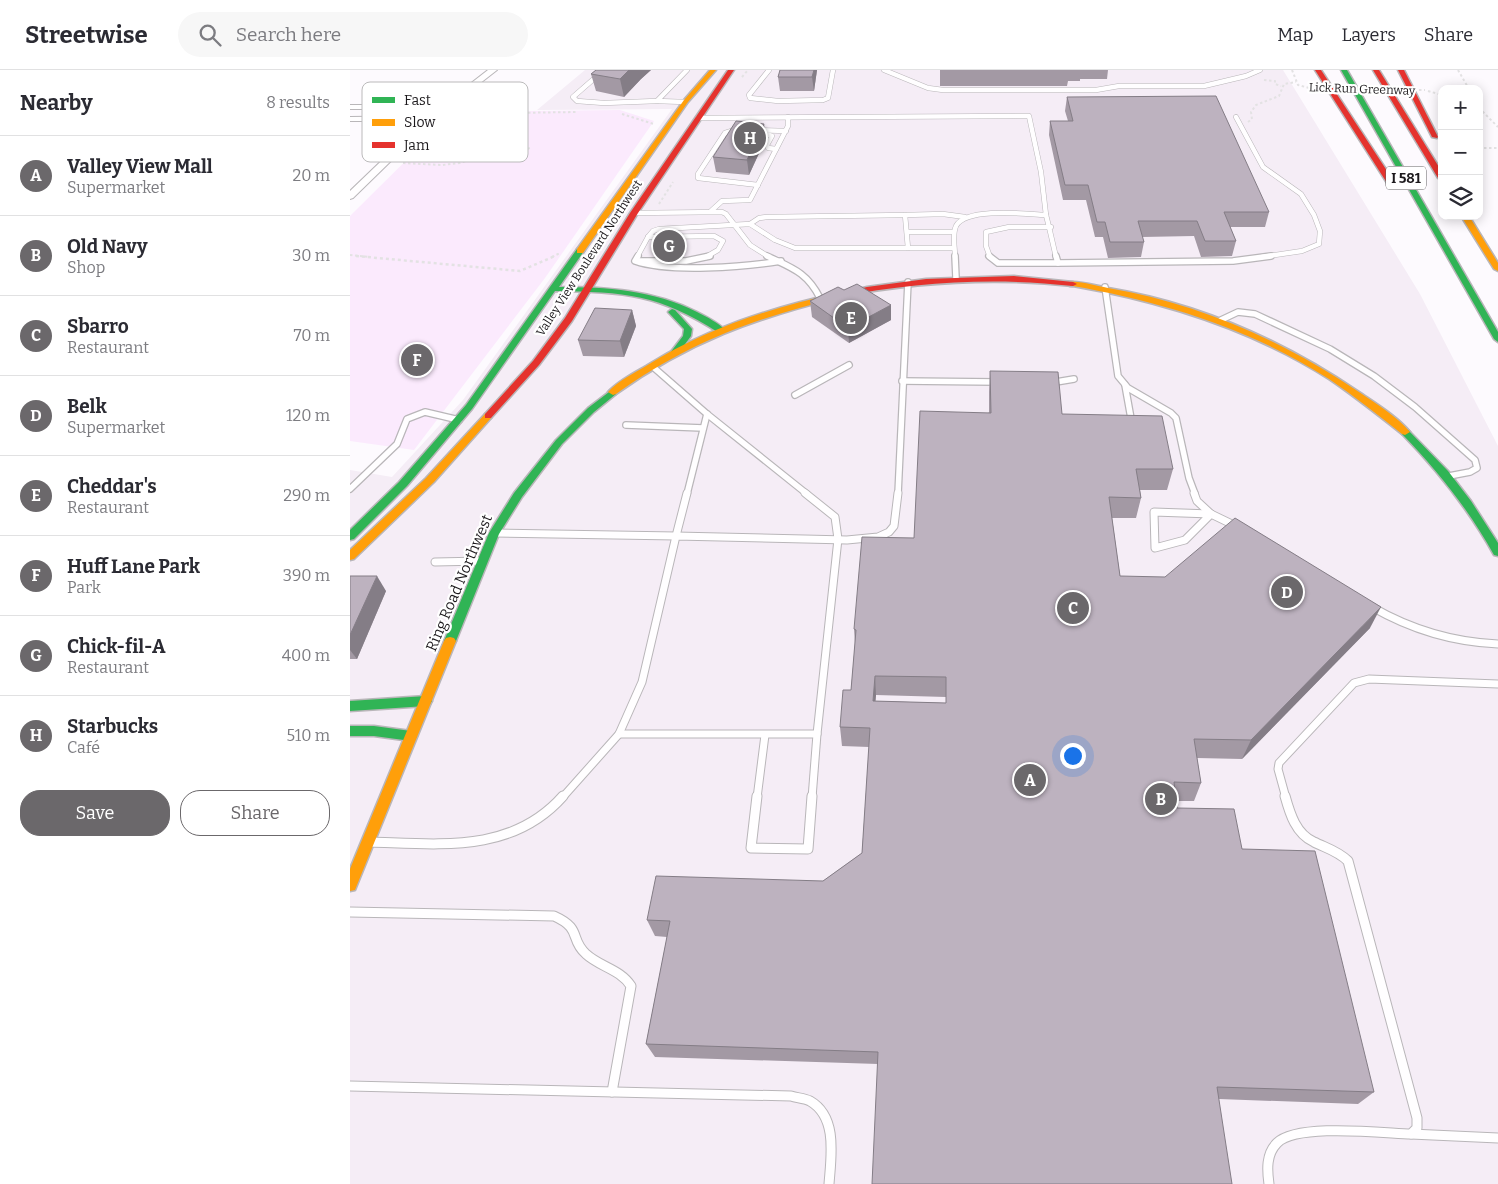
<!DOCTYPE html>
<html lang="en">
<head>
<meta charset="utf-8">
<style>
  body { margin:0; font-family:Bitter,serif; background:#f7f7f7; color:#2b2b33 }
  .controls { position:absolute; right:15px; top:15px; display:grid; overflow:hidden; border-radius:10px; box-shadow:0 2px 12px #0003 }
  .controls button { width:45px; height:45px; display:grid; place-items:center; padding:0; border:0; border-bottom:1px solid #e1e1e2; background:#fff; color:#2b2b33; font:25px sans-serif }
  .you { position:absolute; left:722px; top:685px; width:18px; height:18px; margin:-12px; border:4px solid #fff; border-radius:50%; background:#1a73e8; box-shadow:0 0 0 8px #1a73e833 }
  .badge { display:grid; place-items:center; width:32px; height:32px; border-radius:50%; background:#6b686b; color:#fff; font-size:16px; font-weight:700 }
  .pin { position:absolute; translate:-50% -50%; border:2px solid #fff; box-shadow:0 1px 5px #0006 }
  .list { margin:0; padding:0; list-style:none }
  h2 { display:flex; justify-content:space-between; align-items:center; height:65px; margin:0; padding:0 20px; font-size:21px }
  h2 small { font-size:16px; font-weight:400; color:#7c7c81 }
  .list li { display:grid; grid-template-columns:32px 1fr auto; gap:15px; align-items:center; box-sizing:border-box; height:80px; padding:0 20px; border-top:1px solid #e1e1e2 }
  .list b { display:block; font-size:19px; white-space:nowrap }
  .list p { margin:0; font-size:16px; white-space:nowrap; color:#7c7c81 }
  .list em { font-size:16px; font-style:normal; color:#7c7c81 }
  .actions { display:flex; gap:10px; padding:15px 20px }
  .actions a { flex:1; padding:11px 0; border:1px solid #6b686b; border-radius:20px; text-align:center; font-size:18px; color:#6b686b }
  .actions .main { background:#6b686b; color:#fff }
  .icon { flex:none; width:28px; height:28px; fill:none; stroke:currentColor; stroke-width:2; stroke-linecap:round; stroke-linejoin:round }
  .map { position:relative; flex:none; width:1148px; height:1114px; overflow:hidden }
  header { display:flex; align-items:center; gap:30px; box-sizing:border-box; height:70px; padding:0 25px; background:#fff; border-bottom:1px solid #e1e1e2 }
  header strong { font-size:24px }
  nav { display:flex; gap:28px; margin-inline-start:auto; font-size:18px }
  .search { width:350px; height:45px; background:#f7f7f7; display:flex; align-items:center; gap:12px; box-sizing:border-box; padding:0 18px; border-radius:28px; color:#7c7c81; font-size:19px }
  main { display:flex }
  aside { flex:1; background:#fff }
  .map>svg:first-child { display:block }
  .built { fill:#f5edf6 }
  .green { fill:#fbeafd }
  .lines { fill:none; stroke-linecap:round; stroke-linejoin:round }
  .lane-far3-casing { stroke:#b9b6b9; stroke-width:5.5 }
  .lane-far2-casing { stroke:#b9b6b9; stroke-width:8 }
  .lane-far1-casing { stroke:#b9b6b9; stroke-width:9 }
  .lane-casing { stroke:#b9b6b9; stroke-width:11 }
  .street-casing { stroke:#b9b6b9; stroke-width:2 }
  .fast-casing { stroke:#b9b6b9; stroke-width:3 }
  .slow-casing { stroke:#b9b6b9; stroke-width:3 }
  .jam-casing { stroke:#b9b6b9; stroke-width:3 }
  .path-far1 { stroke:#e3e2e3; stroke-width:2; stroke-dasharray:2.5 2.5; stroke-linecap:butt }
  .path { stroke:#e3e2e3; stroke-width:2.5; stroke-dasharray:3 3; stroke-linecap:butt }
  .lane-far3 { stroke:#fffeff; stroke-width:4.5 }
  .lane-far2 { stroke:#fffeff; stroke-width:5.5 }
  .lane-far1 { stroke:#fffeff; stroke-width:7 }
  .lane { stroke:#fffeff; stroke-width:9 }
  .street { fill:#fffeff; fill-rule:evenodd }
  .fast { fill:#30b455; fill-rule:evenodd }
  .slow { fill:#ff9f0a; fill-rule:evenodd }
  .jam { fill:#e5322d; fill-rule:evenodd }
  .path-bridge { stroke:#e3e2e3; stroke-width:2; stroke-dasharray:2.5 2.5; stroke-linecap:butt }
  .wall { fill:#a399a4; fill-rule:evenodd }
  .shaded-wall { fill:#847d86 }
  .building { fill:#bdb2bf; stroke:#847d86; fill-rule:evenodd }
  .labels { text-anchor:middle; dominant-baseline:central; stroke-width:4.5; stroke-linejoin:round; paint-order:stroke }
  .far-street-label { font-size:12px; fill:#1c191c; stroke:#fff }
  .shield { fill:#fff; stroke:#605e60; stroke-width:1 }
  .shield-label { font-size:14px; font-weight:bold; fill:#1c191c }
  .street-label { font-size:15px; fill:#1c191c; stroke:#fff }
  .key { fill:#fff; stroke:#bbbabb; stroke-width:1 }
  .key-label { font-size:14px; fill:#1c191c }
</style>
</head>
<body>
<header>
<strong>Streetwise</strong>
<div class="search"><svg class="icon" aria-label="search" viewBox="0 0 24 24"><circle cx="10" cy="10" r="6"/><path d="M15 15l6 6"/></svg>Search here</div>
<nav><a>Map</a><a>Layers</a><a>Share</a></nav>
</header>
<main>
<aside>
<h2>Nearby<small>8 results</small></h2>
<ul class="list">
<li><span class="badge">A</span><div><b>Valley View Mall</b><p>Supermarket</p></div><em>20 m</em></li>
<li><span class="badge">B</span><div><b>Old Navy</b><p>Shop</p></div><em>30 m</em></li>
<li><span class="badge">C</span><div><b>Sbarro</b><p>Restaurant</p></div><em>70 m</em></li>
<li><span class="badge">D</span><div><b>Belk</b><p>Supermarket</p></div><em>120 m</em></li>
<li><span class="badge">E</span><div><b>Cheddar's</b><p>Restaurant</p></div><em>290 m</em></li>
<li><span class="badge">F</span><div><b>Huff Lane Park</b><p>Park</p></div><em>390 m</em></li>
<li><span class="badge">G</span><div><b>Chick-fil-A</b><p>Restaurant</p></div><em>400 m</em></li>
<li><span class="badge">H</span><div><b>Starbucks</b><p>Café</p></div><em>510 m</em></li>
</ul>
<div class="actions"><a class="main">Save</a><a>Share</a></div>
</aside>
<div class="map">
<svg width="1148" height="1114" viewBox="0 0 1148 1114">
  <rect width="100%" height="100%" fill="#fdfafe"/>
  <path class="built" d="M235 0H933L1070 224 1148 376V1114H0V400L42 407 113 330 322 39 187 40Z"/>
  <path class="green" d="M270 40 304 51 195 208 64 380 0 371V146L105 42Z"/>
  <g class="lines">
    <g class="lane-far3-casing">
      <g id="lane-far3">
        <path d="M254 0 223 27 227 31 254 33 307 31"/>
        <path d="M419 0 399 25 400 28 428 31 473 30 478 28 483 0"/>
        <path d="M534 0 578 18 593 20H746L769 16H854L896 6 910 0"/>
        <path d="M335 32 307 31 337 0"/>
        <path d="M886 47 913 97 951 124 964 145 970 161 969 174 952 181 912 187"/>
        <path d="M348 48 679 46 691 102 696 145C677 144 616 137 606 156 602 165 605 177 605 187"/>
        <path d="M388 59 375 63 348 104V108L408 115"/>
        <path d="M406 60 436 61"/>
        <path d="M413 63 422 66 417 75 418 78 426 79"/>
        <path d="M361 141 372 131 400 130 438 56V47"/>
        <path d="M284 143 372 142 376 144 400 175 419 187"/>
        <path d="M696 145 699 157"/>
        <path d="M400 154 409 148 417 147 555 145"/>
        <path d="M699 157 706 187"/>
        <path d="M699 157H701"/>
        <path d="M557 162H604"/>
        <path d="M298 167 364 166 373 171 368 180 356 187"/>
        <path d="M558 178H604"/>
        <path d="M287 187 298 167 303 161 309 159 400 154 425 170 445 178H558L555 145 593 144 615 147"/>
        <path d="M640 187 636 176V162L659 157H699"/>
      </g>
    </g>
    <g class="lane-far2-casing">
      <g id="lane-far2">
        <path d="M288 186 285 191C319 203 395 197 431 191"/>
        <path d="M417 186C442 198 457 202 470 228"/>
        <path d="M605 186 606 208"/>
        <path d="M639 186 648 193H708L706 186"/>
        <path d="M288 191H336L360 186"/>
        <path d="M708 193 883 191 921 186"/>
        <path d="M755 217 768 306 778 318 821 343 826 348 839 408 845 424"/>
        <path d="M871 250 888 242 905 244 980 279 1024 306 1065 337 1125 390 1127 398 1120 402 1099 406"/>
        <path d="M302 296 357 344 457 424"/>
        <path d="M552 311 647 312"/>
        <path d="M700 313 724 309"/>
        <path d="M775 315 782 354"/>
        <path d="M445 325 499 295"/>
        <path d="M276 355 353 358"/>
        <path d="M0 419 47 374 57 349 75 342 109 350"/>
        <path d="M337 424 357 344"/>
        <path d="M548 424 558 212"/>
      </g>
    </g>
    <g class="lane-far1-casing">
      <g id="lane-far1">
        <path d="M844 423 847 431 861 444"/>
        <path d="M804 442 861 444 835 470 805 478Z"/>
        <path d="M861 444 888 457"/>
        <path d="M145 463 326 466 337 423"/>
        <path d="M85 492 133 491"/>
        <path d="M1022 537C1062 560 1102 572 1148 574"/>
        <path d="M269 664H467L488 469 485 447 455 423"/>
        <path d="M212 728 269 664 292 612 326 466 497 470 528 467 539 462 544 456 548 423"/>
        <path d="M407 728 415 665"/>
        <path d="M462 728 467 664"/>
        <path d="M936 728 928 699 929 693 1004 613 1019 609 1148 614"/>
      </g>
    </g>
    <g class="lane-casing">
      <g id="lane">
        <path d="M407 726 401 778 458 779 462 726"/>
        <path d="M20 772C89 774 162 784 213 726"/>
        <path d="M0 842 204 846C233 859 219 869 236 884 250 897 270 899 281 916L262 1022"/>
        <path d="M0 1016 441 1026C447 1028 454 1028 460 1031 488 1047 481 1087 479 1114"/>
        <path d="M1061 1064 1148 1068"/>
        <path d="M919 1114C917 1100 916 1084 927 1073 947 1053 1032 1063 1061 1064L1067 1058V1048L998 791C988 781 976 778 964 772 946 764 940 744 935 726"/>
      </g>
    </g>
    <g class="street-casing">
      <path id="street" d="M138 0H147L83 50 3 128 0 129V121L73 51H0V47L78 46 86 39H0V35H93Z"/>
    </g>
    <g class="fast-casing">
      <g id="fast">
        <path d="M991 0H997L1148 262V272L1144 269Z"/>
        <path d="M227 179 234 181 209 217C257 217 303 220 347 242 357 247 369 253 376 261L372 264 369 263C309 224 275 222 205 221L122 339 57 416 4 469 0 470V460L49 412 116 335Z"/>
        <path d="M322 239 325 240 342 259 341 266 327 285 324 286 320 283 333 266 334 259 318 242Z"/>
        <path d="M263 319 266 320V324L244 342 212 374 172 427 149 464 106 571 104 574H96L94 571 139 463 164 423 206 370 238 338Z"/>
        <path d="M1055 359 1058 360 1098 401 1121 431 1148 473V486L1144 485C1119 440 1088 401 1052 364V360Z"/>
        <path d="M76 626 80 628 82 631 80 634 76 636 0 641V631Z"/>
        <path d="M0 656H24L61 661 65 662 67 666 65 670 61 671 24 666H0Z"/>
      </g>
    </g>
    <g class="slow-casing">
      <g id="slow">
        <path d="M360 0H366L338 32 233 183H227V179L334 30Z"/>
        <path d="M1111 146H1119L1148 193V201L1144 199Z"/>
        <path d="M720 212C732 211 746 216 758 218 848 233 934 271 1009 322 1025 333 1048 347 1060 362L1055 365 1052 364C1028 345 1004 326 979 309 901 259 814 232 723 216H720Z"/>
        <path d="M488 223 492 225 491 227C405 248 339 272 266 324L263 325 258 322C268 311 284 303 296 296 355 259 420 238 488 223Z"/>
        <path d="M138 343 141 344V348L84 412 4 489 0 490V480L76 408 135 344Z"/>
        <path d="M100 567 104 568 106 571 7 815 5 820 0 821V799L94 571 96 568Z"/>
      </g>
    </g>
    <g class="jam-casing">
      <g id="jam">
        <path d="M378 0H384L288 143 222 251 189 295 141 348H135V344L183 291 215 248 280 143Z"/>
        <path d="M965 0H971L1045 113 1044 115 1037 113Z"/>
        <path d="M1023 0H1029L1092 102V110L1088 108Z"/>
        <path d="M1048 0H1054L1088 67 1087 68 1082 67Z"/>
        <path d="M664 206 723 212 727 214 723 216C643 207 567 212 488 227L484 225 517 217 576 209Z"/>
      </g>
    </g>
    <g class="path-far1">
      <path d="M942 0 948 15 963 19"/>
      <path d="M1108 0 1119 19"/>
      <path d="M392 7 398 0"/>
      <path d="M914 10 925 11V14L931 16"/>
      <path d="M1078 21 1092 25"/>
      <path d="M1129 38 1148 57"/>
      <path d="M103 44 226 42"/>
      <path d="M272 44 304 54"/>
      <path d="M898 52 902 49 901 42 906 35 929 26 934 14 946 12"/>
      <path d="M1129 78H1148"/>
      <path d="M120 90 115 84C124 75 140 73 151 80"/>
      <path d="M53 93 92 95 110 93 169 73 177 79 180 78"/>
      <path d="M309 134 323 112"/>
      <path d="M0 185 19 187"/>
      <path d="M202 187 208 184V187"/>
    </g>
    <path class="path" d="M6 186 170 201 205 186"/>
    <use href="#lane-far3" class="lane-far3"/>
    <use href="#lane-far2" class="lane-far2"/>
    <use href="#lane-far1" class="lane-far1"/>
    <use href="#lane" class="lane"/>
    <use href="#street" class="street"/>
    <use href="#fast" class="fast"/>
    <use href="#slow" class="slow"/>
    <use href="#jam" class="jam"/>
    <path class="path-bridge" d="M969 19 1075 20"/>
  </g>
  <g class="wall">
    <path d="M246 0H301L291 9 274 27 246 21 241 4Z"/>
    <path d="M430 0H467L464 21H430L428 7Z"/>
    <path d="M590 0H758L757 9H730V11H718L717 16H590Z"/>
    <path d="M717 27 919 142 915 157H880L886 171 882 186 851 187 844 166 792 167 794 172 791 187 758 188 753 167H745L736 130H713L699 65 700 51H718L715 41Z"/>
    <path d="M416 68 399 105 366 102 363 87Z"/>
    <path d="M494 220 541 235V250L499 273 462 247 460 231Z"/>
    <path d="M282 240 286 256 274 287 233 286 228 270Z"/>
    <path d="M640 301 712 344 823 399 817 420H790L791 428 786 448H762L770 506 1020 558 892 689 847 688 851 713 844 731H826L827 738 892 779 1024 1022 1008 1034 869 1029 528 994 305 987 296 974 317 867 305 866 297 850 473 811 512 783 519 677 492 676 490 657 501 620 505 574 504 559 564 468 639 342V322ZM526 625 596 627V633L525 631Z"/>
    <path d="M0 506 36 521 7 589H0Z"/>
  </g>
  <g class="shaded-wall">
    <path d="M279 0H301L291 9 274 27 270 9Z"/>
    <path d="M464 0H467L464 21 462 7Z"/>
    <path d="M414 54 416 68 399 105 397 90Z"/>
    <path d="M541 235V250L499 273 498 258Z"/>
    <path d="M282 240 286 256 274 287 270 271Z"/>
    <path d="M27 506 36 521 7 589 0 580V565Z"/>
    <path d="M1031 537 1020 558 892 689 901 670Z"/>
    <path d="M525 606 526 625 524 650 523 631Z"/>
  </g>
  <g class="building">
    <path d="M246 0H279L270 9 241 4Z"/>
    <path d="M430 0H464L462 7H428Z"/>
    <path d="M866 26 919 142H874L886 171H855L847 151H788L794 172H760L755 152H747L738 115H715L700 51H723L717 27Z"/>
    <path d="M386 51 414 54 397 90 363 87Z"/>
    <path d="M507 214 541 235 498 258 460 231 488 217 494 220Z"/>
    <path d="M245 238 282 240 270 271 228 270Z"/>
    <path d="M640 301 708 302 712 344 812 346 823 399H786L791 428 759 427 770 506 815 507 885 448 1031 537 901 670 844 669 851 713 824 712 827 738 884 739 892 779 965 781 1024 1022 867 1017 882 1114H522L528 982 296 974 320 851 297 850 306 806 473 811 512 783 520 658 490 657 493 620H501L506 560 504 559 512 467 564 468 570 341 641 343ZM525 606 596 607V633L523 631Z"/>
    <path d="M0 506H27L0 565Z"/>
  </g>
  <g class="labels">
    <g class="far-street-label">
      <text transform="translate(1012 19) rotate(2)">Lick Run Greenway</text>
      <text transform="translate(239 188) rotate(-57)">Valley View Boulevard Northwest</text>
    </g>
    <rect class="shield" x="1036" y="96.5" width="40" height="23" rx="4"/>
    <g class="shield-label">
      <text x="1056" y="108">I 581</text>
    </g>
    <g class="street-label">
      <text transform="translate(109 513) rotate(-67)">Ring Road Northwest</text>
    </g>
  </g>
  <rect x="12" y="12" width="166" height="80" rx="8" class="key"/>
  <rect x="22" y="27" width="23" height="6" fill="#30b455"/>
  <rect x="22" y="49" width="23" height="7" fill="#ff9f0a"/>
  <rect x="22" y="72" width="23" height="6" fill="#e5322d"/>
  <g class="key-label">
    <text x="54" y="35">Fast</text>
    <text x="54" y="57">Slow</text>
    <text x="54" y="80">Jam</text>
  </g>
</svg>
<div class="controls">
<button>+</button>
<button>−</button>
<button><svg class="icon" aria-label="layers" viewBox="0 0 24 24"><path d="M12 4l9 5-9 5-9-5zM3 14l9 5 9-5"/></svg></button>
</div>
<div class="you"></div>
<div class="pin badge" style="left:680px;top:710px">A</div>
<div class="pin badge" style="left:811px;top:729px">B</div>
<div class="pin badge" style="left:723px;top:538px">C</div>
<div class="pin badge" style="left:937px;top:522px">D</div>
<div class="pin badge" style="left:501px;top:248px">E</div>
<div class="pin badge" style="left:67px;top:290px">F</div>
<div class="pin badge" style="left:319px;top:176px">G</div>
<div class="pin badge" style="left:400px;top:68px">H</div>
</div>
</main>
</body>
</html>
